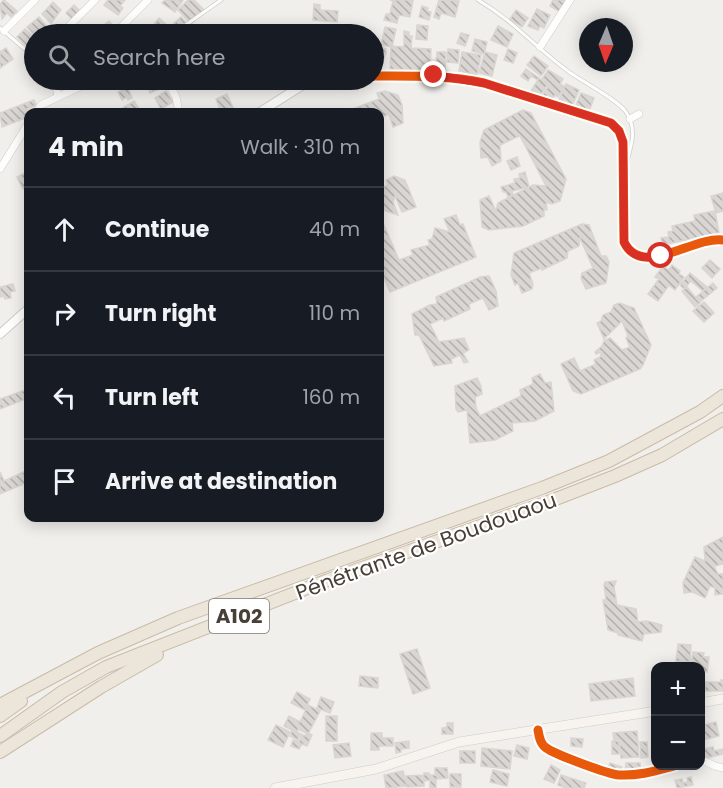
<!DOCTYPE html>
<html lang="en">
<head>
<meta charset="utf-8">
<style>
  body { margin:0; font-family:Poppins,sans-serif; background:#20242c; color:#f1f3f6 }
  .controls { position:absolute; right:18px; bottom:18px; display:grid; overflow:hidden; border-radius:12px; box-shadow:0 3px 15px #0003 }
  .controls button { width:54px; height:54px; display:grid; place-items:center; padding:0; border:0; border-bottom:2px solid #363941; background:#171b24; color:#f1f3f6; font:30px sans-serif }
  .compass { position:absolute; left:579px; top:18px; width:54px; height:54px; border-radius:50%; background:#171b24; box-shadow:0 3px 15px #0003; rotate:182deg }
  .stop { position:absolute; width:18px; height:18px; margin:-14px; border:4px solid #d93025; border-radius:50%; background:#fff }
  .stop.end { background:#d93025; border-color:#fff; box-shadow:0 2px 6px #0008 }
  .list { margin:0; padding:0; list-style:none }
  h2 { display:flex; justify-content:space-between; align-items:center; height:78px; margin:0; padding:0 24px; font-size:26px }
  h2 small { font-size:20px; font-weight:400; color:#9ea1a6 }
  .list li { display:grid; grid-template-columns:39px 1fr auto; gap:18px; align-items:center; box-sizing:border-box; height:84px; padding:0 24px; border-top:2px solid #363941 }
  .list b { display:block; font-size:22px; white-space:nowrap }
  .list em { font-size:20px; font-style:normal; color:#9ea1a6 }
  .icon { flex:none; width:33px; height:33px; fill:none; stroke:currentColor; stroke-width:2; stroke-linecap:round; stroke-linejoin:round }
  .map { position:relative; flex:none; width:723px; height:788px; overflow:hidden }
  .search { position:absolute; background:#171b24; box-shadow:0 3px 15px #0003; left:24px; top:24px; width:360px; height:66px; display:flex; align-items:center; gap:15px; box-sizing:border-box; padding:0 21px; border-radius:33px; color:#9ea1a6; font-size:22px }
  .panel { position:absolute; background:#171b24; box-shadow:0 3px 15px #0003; left:24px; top:108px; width:360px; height:414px; border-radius:12px }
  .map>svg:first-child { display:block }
  .building { fill:url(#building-back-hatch); stroke:#d9d6d1; stroke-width:1.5 }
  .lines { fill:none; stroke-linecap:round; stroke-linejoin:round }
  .service-casing { stroke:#cfcdc9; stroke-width:4.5 }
  .minor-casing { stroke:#cfcdc9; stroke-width:8 }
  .tertiary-casing { stroke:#cfcdc9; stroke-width:10 }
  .secondary-casing { stroke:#d1ccc3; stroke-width:10 }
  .motorway-casing { stroke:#c9bba7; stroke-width:14 }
  .service { stroke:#fdfdfc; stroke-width:3 }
  .minor { stroke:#fdfdfc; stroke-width:7 }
  .tertiary { stroke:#fdfdfc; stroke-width:8 }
  .secondary { stroke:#f7f4ef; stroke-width:9 }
  .motorway { stroke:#ece5da; stroke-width:12 }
  .cycleway-casing { stroke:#fff; stroke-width:13 }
  .cycleway { stroke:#e8590c; stroke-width:9 }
  .route { stroke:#d93025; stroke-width:8 }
  .labels { text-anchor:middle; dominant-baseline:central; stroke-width:4.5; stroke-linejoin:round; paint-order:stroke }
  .shield { fill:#fff; stroke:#7f7973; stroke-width:1.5 }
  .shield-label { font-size:20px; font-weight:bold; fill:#484037 }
  .street-label { font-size:21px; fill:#484037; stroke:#fff }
</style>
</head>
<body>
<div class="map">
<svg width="723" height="788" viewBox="0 0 723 788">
  <defs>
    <pattern id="building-back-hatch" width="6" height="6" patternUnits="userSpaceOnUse" patternTransform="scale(1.5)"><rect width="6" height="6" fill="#d9d6d3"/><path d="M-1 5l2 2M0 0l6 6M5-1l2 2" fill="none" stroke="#b2afac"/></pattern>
  </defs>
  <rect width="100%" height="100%" fill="#f1efec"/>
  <g class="building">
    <path d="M4 0 17 11 11 17 7 13 2 19 0 4Z"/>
    <path d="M108 0H125L120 6 123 8 118 15 104 5Z"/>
    <path d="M165 0H183L175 12 162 3Z"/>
    <path d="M188 0H194L205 11 191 24 178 10Z"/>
    <path d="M390 0H413L410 17 399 15 397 23 384 20 386 14H390L393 1Z"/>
    <path d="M439 0 459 1 455 17 441 13 439 19 434 17Z"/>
    <path d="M553 0H569L562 13 550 6Z"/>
    <path d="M53 2 61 10 51 23 42 14Z"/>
    <path d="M314 4 320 5V10L338 11 337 22 313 20Z"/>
    <path d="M74 5 83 14 75 22 66 13Z"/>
    <path d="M422 6 428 8 427 11 431 12 429 20 419 17Z"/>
    <path d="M537 9 550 15 544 28 540 26 538 30 528 26Z"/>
    <path d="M516 10 528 18 522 27 510 19Z"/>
    <path d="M39 17 49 30 43 34H39L36 31 33 34 27 27Z"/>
    <path d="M181 17 188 25 178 34 171 26Z"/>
    <path d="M159 18 170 28 165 34 163 32 159 34 151 28Z"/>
    <path d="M109 21 117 31 113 34H106L102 30 104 28 103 26Z"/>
    <path d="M417 25 428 26 427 40 416 39Z"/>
    <path d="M498 26 513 34 507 47 491 40Z"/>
    <path d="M385 27 396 29 392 47 381 45V47L386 49V53L376 51 377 44 381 45Z"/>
    <path d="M25 29 33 36 36 33 38 34H34V43L29 48 17 37Z"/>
    <path d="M404 31 409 32V36H412L411 48 431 49 430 71 390 69 391 46 404 47Z"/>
    <path d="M461 33 469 35 465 46 457 43Z"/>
    <path d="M475 39 487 42 484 54 472 51Z"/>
    <path d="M6 48 13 59 0 68V52Z"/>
    <path d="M448 49 459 50 458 63 447 62Z"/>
    <path d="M508 49 517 53 513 63 504 60Z"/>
    <path d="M374 51 386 53 382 64 374 63Z"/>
    <path d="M437 52H446L445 72 439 71V66H436Z"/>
    <path d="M462 52 481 55 477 75 459 71Z"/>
    <path d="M485 52 497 55 492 76 479 73Z"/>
    <path d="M534 56 548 66 541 76 527 65Z"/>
    <path d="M526 69 539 78 538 80 531 76 528 81 521 76Z"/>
    <path d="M548 70 563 79 560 84 565 87 558 97 555 95 551 102 542 96 550 84 542 79Z"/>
    <path d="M539 78 548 84 540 96 531 91Z"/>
    <path d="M145 80H160L163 87 150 93Z"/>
    <path d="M566 84 579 90 572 106 559 100Z"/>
    <path d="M128 88 132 98 128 100 127 97 122 100 118 92Z"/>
    <path d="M166 91 173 102 161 109 155 98Z"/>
    <path d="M385 91 398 95 402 105 403 123 393 127 389 114 380 118V112H345L379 99 377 93Z"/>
    <path d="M581 93 594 98 589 111 576 105Z"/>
    <path d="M227 94 235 112H219H221L216 99Z"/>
    <path d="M34 100 36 105 27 109 28 117 2 127 0 113Z"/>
    <path d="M134 101 141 112H119L118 111Z"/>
    <path d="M523 110 531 113 566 179 560 201 552 204 546 202 547 210 544 209V216L523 226 489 230 482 227 480 200 489 196 496 211 498 203 533 185 546 186 519 134V136L500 145 501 161 492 166 488 157 481 158 480 142 484 130Z"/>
    <path d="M517 157 520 166 511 170 507 161Z"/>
    <path d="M525 172 529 187 512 191 513 195 508 197 506 192H503L501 187 515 183 514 179 520 178 519 174Z"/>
    <path d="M25 173 27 177 28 176V186L23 189 17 177Z"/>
    <path d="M394 176 405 180 416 207 402 212 395 196 393 202 398 215 383 210V208L380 209V188L388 185 386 180Z"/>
    <path d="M723 193V211L716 213 711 196Z"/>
    <path d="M715 211 719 233 662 245 661 238 669 237 668 232 673 231 672 226 695 221 694 215Z"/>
    <path d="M456 215 460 225 463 224 476 257 390 292 380 268V222L383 223 399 260 413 255 411 250 430 245 428 240 432 239 435 228 450 232 444 219Z"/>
    <path d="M582 224 589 225 601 256H606L609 262 606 283 586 289 581 278 582 273 593 268 580 238 579 246 568 251 567 258 542 270V268L529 273 533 284 532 289 522 293 518 283 515 285 511 275 514 253Z"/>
    <path d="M710 260 720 269 712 278 702 268Z"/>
    <path d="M672 265 680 271 679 274 684 277 675 290 669 285 658 301 648 294 659 279 655 277 663 266 669 270Z"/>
    <path d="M690 273 707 287 703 291 691 281 684 289 680 285Z"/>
    <path d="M489 276 496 291 498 306 489 310 483 298 469 304 470 309 444 321 443 318 430 324 439 342 464 338 469 350 463 353 468 362 464 363 460 355 451 359 452 363 434 366 419 335H415L412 314 430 305 437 304 436 297 480 277Z"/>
    <path d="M713 283 717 288 700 302 696 297Z"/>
    <path d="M13 284 15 291 10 292 11 298 5 299 4 296 0 297V287Z"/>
    <path d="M687 287 700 303 695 307 682 291Z"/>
    <path d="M704 302 714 313 704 322 693 311Z"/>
    <path d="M619 303 634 308 651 345 643 365 640 369 581 394 573 391 561 364 574 358 580 371 596 364 594 360 600 357 602 352 596 354 595 352 602 346 604 341 610 338 622 350 630 347 626 338 628 336 622 321 604 339 597 323 601 321 603 315 611 312 614 305Z"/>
    <path d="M540 374 545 383 551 382 554 411 535 421 512 423 513 431 495 440 470 443 467 410 458 412 456 409 455 386 477 378 481 386 482 394 475 397 476 408 480 416 521 396 520 390 533 384 532 378Z"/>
    <path d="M28 389V398L0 409V399Z"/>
    <path d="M28 470V482L0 494V472L4 481Z"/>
    <path d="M723 537V564L714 566 718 574H723V594L715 595V588L710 586 705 598 693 592 684 593 683 583 695 557 705 561 704 547Z"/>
    <path d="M616 581 614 587 617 605 636 609 638 622 647 621 662 625 661 632 644 634 642 641 618 635V633L608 630 603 600H606L604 585 605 582Z"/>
    <path d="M678 644 691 645 690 662 676 661Z"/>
    <path d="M417 649 430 688 413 694 400 654Z"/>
    <path d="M693 652 704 653 703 657H709L707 672 700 671V666H691Z"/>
    <path d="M360 676 378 678V688L359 686Z"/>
    <path d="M633 678 635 696 591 701 589 684Z"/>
    <path d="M721 680H723V691H705V682H721Z"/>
    <path d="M297 692 310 699 305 710 291 703Z"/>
    <path d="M321 697 334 702 330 713 317 708Z"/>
    <path d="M308 705 320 711 308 734 298 729 297 733 284 726 289 716 300 722Z"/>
    <rect x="326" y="716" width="11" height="25"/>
    <path d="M716 722 719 736 702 740 700 726Z"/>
    <path d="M447 723H453V734H442V728L447 727Z"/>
    <path d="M276 725 290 732 283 747 268 740Z"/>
    <path d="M292 730 305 736 307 733 312 735 307 746 302 744 299 749 291 746 293 740 299 742 301 737 299 736 298 740 290 736Z"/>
    <path d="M637 731 639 757 621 758 619 739 614 740 613 733Z"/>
    <path d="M371 733H382V738H393V746H379V750H371Z"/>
    <path d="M571 738 583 739 582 747 571 746Z"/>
    <path d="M409 741V748L401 749V752L396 753 395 743Z"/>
    <rect x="612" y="741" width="7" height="13"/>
    <path d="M640 742H647L648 757 641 758Z"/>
    <path d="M349 743 351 756 335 758 333 745Z"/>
    <path d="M517 745 529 748 527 759 514 756Z"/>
    <path d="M713 747 714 751 723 749V754L703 759 701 750Z"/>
    <path d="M482 748 512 751 510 769 481 766Z"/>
    <rect x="460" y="751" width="15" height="12"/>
    <path d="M610 763 622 767 620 773H625L626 763H640L641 776H627L625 781 606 775Z"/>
    <path d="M551 765 560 770 554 783 544 779Z"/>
    <path d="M435 768H447L448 778 436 779V788H430V775H435Z"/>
    <path d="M493 770 509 774 507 786 490 782Z"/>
    <path d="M403 771 407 786 386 788 384 775Z"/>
    <path d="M424 773H429L430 780 424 781V786L407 787 406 776 424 775Z"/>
    <rect x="450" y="774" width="11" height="13"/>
    <path d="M561 775 586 783 584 788H566L558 785Z"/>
    <path d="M691 777 693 785 677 788 675 780 682 779 683 783 688 782 687 778Z"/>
  </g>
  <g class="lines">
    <g class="service-casing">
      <g id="service">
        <path d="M478 0C514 21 536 48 569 72 583 82 618 100 626 112 637 128 632 144 627 161"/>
        <path d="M0 28 34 57"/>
        <path d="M173 34 221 0"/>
      </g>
    </g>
    <g class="minor-casing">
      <g id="minor">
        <path d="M4 31 35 0"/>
        <path d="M61 34 95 0"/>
        <path d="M114 34 148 0"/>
        <path d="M540 47 570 0"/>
        <path d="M55 80 58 97"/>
        <path d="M167 80 176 97 179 112"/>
        <path d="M36 112 41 105 94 80"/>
        <path d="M630 119 639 114"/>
        <path d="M0 169 28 124"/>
        <path d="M538 730C539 736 540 743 545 747 553 754 608 774 619 775 639 776 655 771 674 766"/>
        <path d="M700 759 715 766 723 768"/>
      </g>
    </g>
    <g class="tertiary-casing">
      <g id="tertiary">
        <path d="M374 76C411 76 447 75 484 83L611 123 619 131 623 142 624 242C642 279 693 236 723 240"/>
        <path d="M260 112 306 83 317 80"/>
        <path d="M0 334 28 309"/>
      </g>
    </g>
    <g class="secondary-casing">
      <g id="secondary">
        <path d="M700 703 723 699"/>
        <path d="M275 788 376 769 459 742 656 711"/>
      </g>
    </g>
    <g class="motorway-casing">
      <g id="motorway">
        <path d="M0 705 98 653 178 618 542 488 609 461 700 412 723 396"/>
        <path d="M0 716 21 701"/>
        <path d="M0 736 62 692 106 667 328 580 548 502 615 476 662 455 723 419"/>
        <path d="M0 752 101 687 157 655"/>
      </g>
    </g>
    <use href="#service" class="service"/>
    <use href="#minor" class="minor"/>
    <use href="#tertiary" class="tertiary"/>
    <use href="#secondary" class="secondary"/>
    <use href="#motorway" class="motorway"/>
    <g class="cycleway-casing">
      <g id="cycleway">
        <path d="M374 76C411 76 447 75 484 83L611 123 619 131 623 142 624 242C642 279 693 236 723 240"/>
        <path d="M538 730C539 736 540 743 545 747 553 754 608 774 619 775 639 776 655 771 674 766"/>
      </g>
    </g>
    <use href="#cycleway" class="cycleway"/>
  </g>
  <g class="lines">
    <path class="route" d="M434 75 484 83 611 123 619 131 623 142 624 242C632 258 645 259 661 256"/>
  </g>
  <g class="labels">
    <rect class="shield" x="209" y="599" width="60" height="34" rx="4.5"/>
    <g class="shield-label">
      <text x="239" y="616">A102</text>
    </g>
    <g class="street-label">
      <text transform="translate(426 546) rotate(-20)">Pénétrante de Boudouaou</text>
    </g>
  </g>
</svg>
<div class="controls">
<button>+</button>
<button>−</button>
</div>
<svg class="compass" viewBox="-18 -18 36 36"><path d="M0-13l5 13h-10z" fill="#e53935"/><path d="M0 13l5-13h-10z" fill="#9ea1a6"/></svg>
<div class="stop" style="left:661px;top:256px"></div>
<div class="stop end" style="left:434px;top:75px"></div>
<div class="search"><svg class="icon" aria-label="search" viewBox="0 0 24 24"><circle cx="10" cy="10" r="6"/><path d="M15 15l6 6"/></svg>Search here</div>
<section class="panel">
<h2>4 min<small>Walk · 310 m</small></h2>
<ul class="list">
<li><svg class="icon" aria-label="ahead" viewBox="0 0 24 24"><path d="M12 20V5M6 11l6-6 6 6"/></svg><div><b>Continue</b></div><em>40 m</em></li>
<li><svg class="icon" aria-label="right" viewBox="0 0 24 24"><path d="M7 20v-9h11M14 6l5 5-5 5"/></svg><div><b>Turn right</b></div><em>110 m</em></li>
<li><svg class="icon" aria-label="left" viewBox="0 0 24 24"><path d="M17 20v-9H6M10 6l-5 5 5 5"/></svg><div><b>Turn left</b></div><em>160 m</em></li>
<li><svg class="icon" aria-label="arrive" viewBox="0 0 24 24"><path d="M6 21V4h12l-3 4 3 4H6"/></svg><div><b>Arrive at destination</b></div></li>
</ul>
</section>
</div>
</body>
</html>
